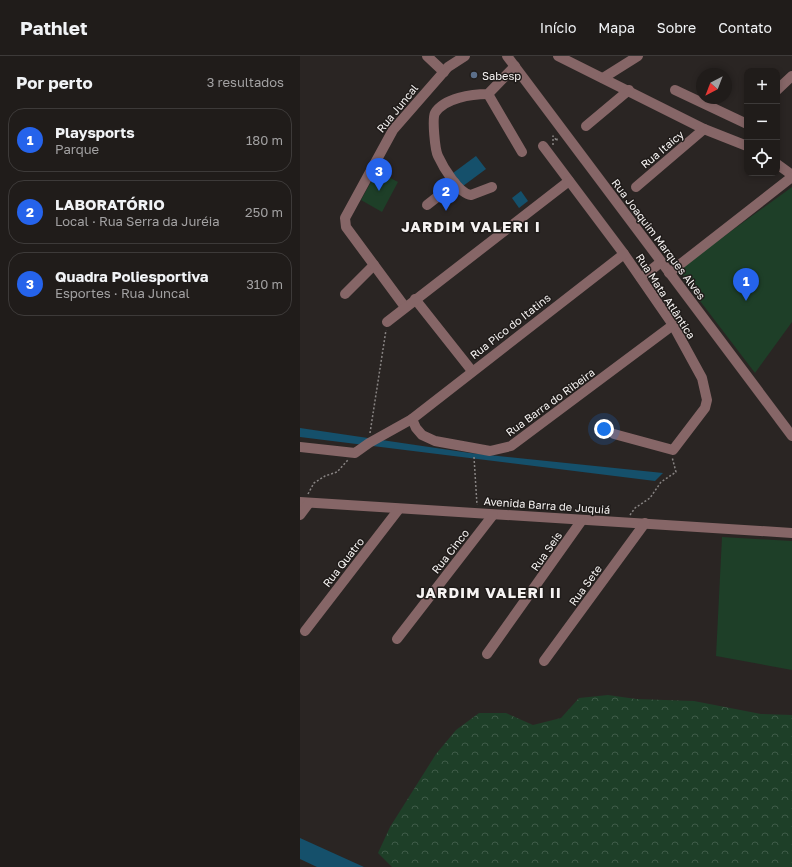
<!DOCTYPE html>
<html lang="pt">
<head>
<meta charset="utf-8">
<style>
  body { margin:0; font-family:"Golos Text",sans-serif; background:#282523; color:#f1f3f6 }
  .controls { position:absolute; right:12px; top:12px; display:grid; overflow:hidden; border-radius:8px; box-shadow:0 2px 6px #0003 }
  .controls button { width:36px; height:36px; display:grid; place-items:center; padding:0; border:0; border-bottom:1px solid #3d3a39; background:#201c1a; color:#f1f3f6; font:20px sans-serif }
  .compass { position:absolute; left:396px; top:12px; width:36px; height:36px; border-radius:50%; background:#201c1a; box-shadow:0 2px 6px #0003; rotate:222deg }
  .you { position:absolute; left:304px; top:373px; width:14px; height:14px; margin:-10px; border:3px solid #fff; border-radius:50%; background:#1a73e8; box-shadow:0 0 0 6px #1a73e833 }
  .badge { display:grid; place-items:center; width:26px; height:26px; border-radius:50%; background:#2563eb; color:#fff; font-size:13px; font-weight:700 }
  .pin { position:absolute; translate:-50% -33px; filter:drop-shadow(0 1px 2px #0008) }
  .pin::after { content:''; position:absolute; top:21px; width:14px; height:12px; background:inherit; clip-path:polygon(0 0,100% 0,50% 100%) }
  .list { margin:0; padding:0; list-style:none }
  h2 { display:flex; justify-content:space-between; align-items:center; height:52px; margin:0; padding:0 16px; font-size:17px }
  h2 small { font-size:13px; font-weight:400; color:#a2a1a2 }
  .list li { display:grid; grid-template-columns:26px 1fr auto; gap:12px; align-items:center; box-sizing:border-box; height:64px; margin:0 8px 8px; padding:0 8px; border:1px solid #3d3a39; border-radius:16px }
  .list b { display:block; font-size:15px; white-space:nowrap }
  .list p { margin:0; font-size:13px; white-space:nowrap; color:#a2a1a2 }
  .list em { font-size:13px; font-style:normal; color:#a2a1a2 }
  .icon { flex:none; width:22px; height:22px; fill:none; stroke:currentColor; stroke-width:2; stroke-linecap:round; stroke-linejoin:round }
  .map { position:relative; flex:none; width:492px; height:811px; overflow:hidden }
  header { display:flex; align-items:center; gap:24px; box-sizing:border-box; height:56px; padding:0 20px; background:#201c1a; border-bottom:1px solid #3d3a39 }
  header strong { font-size:19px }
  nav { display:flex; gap:22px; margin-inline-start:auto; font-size:14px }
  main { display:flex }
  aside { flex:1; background:#201c1a }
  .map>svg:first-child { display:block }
  .forest { fill:url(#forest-crowns) }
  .green { fill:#1e3f28 }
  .water { fill:#15506b }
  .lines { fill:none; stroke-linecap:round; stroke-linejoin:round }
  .path { stroke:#888483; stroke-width:1.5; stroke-dasharray:2 2; stroke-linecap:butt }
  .minor { stroke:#866667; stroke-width:10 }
  .service-dot { fill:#5c6f8a; stroke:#201c1a; stroke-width:1.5 }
  .labels { text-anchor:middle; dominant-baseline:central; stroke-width:3; stroke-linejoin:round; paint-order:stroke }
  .poi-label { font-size:11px; fill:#f6f3f2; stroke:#201c1a; text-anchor:start }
  .street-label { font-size:11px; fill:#f6f3f2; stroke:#201c1a }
  .district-label { font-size:15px; font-weight:bold; letter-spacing:1px; fill:#f6f3f2; stroke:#201c1a }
</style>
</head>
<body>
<header>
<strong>Pathlet</strong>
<nav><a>Início</a><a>Mapa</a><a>Sobre</a><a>Contato</a></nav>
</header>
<main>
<aside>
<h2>Por perto<small>3 resultados</small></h2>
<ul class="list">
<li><span class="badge">1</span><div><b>Playsports</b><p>Parque</p></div><em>180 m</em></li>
<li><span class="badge">2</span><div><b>LABORATÓRIO</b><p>Local · Rua Serra da Juréia</p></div><em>250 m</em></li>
<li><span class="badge">3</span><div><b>Quadra Poliesportiva</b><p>Esportes · Rua Juncal</p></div><em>310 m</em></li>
</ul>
</aside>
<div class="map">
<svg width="492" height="811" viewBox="0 0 492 811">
  <defs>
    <pattern id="forest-crowns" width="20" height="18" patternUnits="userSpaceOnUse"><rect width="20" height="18" fill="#1e3f28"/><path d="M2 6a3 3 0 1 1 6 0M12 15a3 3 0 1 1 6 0" fill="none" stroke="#3f5b48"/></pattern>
  </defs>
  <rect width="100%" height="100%" fill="#2a2523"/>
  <path class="forest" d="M308 639 336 643 394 645 461 658 492 659V811H92L78 797 90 771 136 698 156 674 179 657H206L233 669 261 662 279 642Z"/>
  <g class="green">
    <path d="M77 115 98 126 82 156 61 144Z"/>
    <path d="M492 131V266L455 317 384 224 382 214 387 207Z"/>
    <path d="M422 481 492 485V614L416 600Z"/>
  </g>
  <g class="water">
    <path d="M176 100 186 113 163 130 153 117Z"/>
    <path d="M221 135 228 145 219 152 212 142Z"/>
    <path d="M0 372 170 397 363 417 355 425 0 381Z"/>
    <path d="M0 782 64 811H17L0 803Z"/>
  </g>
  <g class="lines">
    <g class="path">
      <path d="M253 89V80L257 85V82"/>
      <path d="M70 377 86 274"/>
      <path d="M174 401 177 449"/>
      <path d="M8 438 14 427 25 420 37 416 48 404"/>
      <path d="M330 459 335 452 350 442 361 426 376 416 372 401"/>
    </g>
    <g class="minor">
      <path d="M127 0 144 16"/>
      <path d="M207 0 492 380"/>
      <path d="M258 0 404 73 447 90"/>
      <path d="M303 22 338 0"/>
      <path d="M375 34 447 68"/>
      <path d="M477 34 492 20"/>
      <path d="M188 38 222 96"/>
      <path d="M286 70 329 34"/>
      <path d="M243 90 324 198 373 269 402 322 407 344 405 352 373 394 314 378"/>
      <path d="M477 108 492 119"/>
      <path d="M192 131 171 139C159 138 143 111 138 100 135 94 132 63 135 57 144 42 172 38 188 38L215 10"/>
      <path d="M336 131 404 73"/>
      <path d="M127 149 155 127"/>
      <path d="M369 217 492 121"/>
      <path d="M341 222 361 206"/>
      <path d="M45 238 74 209"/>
      <path d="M115 243 172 315"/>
      <path d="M105 251 46 171 45 162 93 74 148 11 165 0"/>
      <path d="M87 266 269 125"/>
      <path d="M112 363 116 372 122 379 135 385 190 395 211 390 373 269"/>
      <path d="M0 391 55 397 69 387 112 363 324 198"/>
      <path d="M0 446 492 477"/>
      <path d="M0 459 9 447"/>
      <path d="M5 575 99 453"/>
      <path d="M97 583 193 459"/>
      <path d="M187 598 282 464"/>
      <path d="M244 605 345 467"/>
    </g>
  </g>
  <circle class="service-dot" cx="174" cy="19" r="4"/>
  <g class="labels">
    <g class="poi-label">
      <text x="182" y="19">Sabesp</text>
    </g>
    <g class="street-label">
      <text transform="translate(97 52) rotate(-51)">Rua Juncal</text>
      <text transform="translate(362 93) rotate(-40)">Rua Itaicy</text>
      <text transform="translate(359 183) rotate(53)">Rua Joaquim Marques Alves</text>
      <text transform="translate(366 240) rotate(57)">Rua Mata Atlântica</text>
      <text transform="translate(210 270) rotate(-38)">Rua Pico do Itatins</text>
      <text transform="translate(250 346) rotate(-36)">Rua Barra do Ribeira</text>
      <text transform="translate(247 449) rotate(4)">Avenida Barra de Juquiá</text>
      <text transform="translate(150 495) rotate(-52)">Rua Cinco</text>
      <text transform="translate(246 495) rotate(-55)">Rua Seis</text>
      <text transform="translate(43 506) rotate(-52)">Rua Quatro</text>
      <text transform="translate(285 529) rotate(-54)">Rua Sete</text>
    </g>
    <g class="district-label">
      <text x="171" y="170">JARDIM VALERI I</text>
      <text x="189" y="536">JARDIM VALERI II</text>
    </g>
  </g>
</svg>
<div class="controls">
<button>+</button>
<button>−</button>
<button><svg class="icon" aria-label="locate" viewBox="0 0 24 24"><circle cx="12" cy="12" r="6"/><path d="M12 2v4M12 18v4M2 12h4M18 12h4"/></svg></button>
</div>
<svg class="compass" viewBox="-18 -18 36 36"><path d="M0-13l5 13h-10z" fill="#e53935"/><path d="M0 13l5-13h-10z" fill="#a2a1a2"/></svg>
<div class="you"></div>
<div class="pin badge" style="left:446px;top:245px">1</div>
<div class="pin badge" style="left:146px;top:155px">2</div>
<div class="pin badge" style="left:79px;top:135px">3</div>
</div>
</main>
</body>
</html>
